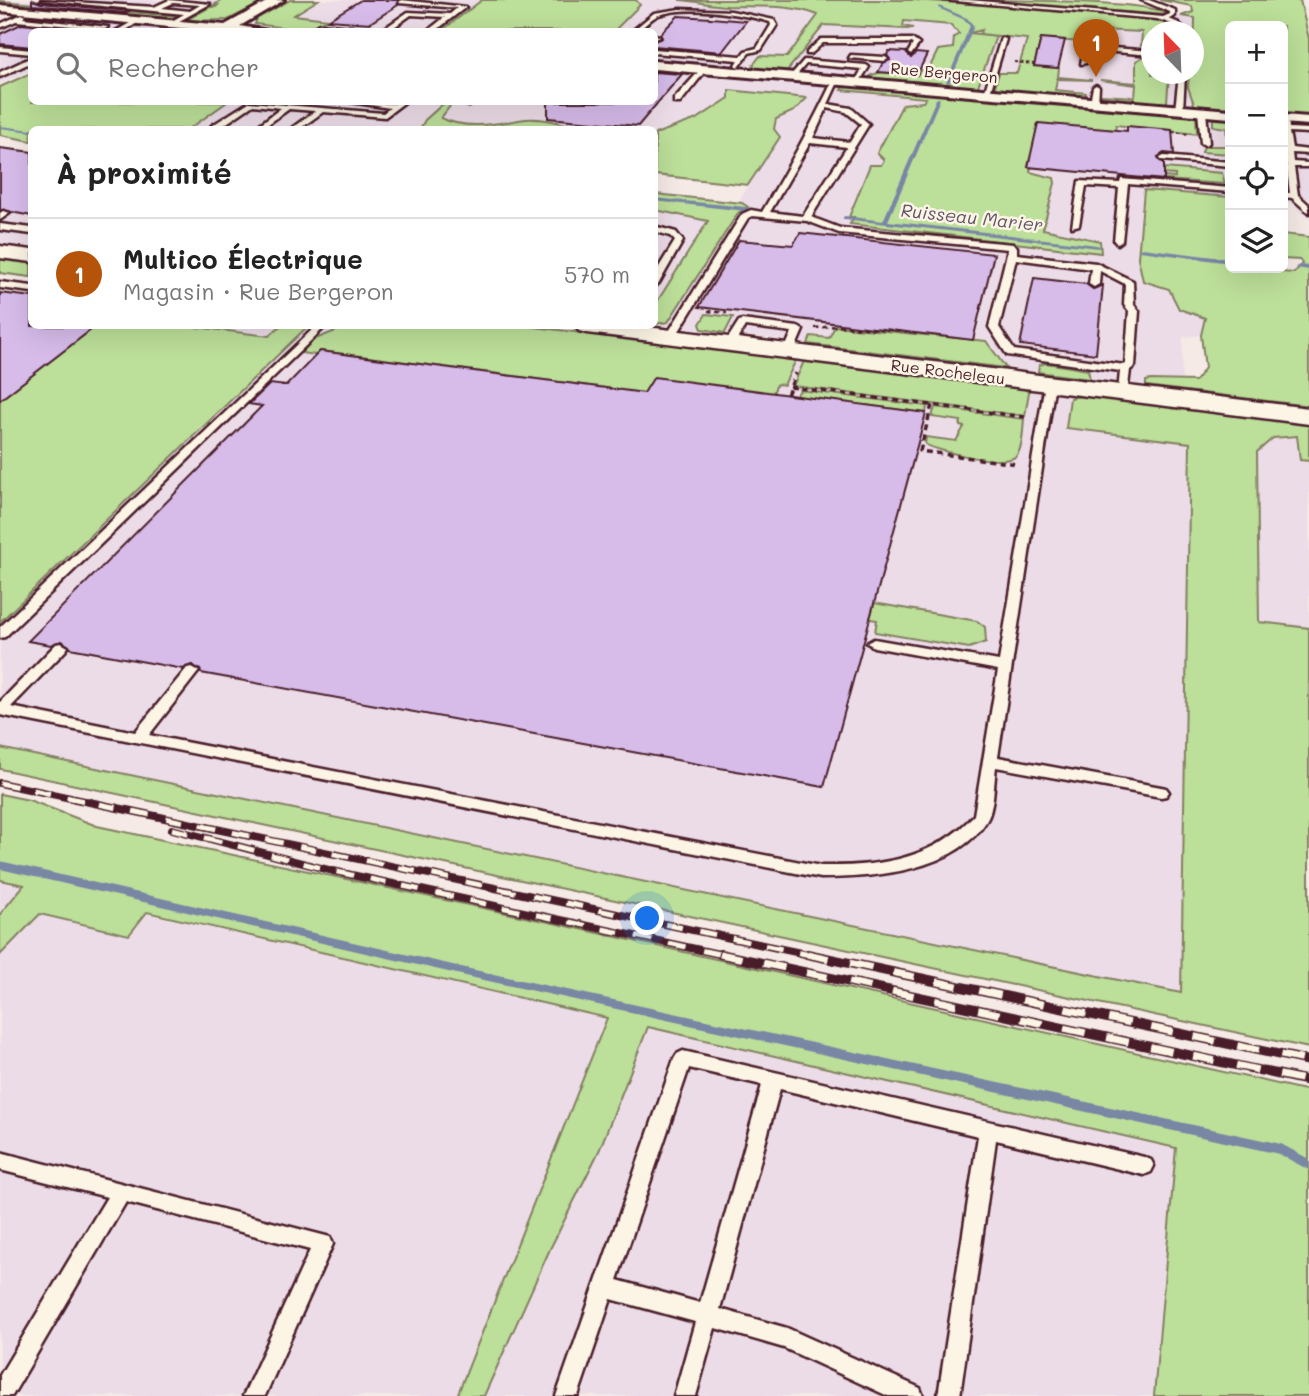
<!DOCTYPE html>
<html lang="fr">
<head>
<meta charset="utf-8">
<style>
  body { margin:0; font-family:Mali,sans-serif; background:#f2f2f2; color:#222 }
  .controls { position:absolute; right:21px; top:21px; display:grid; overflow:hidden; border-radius:10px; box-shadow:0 7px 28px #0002 }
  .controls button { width:63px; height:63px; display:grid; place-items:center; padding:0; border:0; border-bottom:2px solid #e0e0e0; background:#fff; color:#222; font:35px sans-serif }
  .compass { position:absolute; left:1141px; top:21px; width:63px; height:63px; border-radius:50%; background:#fff; box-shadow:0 7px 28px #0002; rotate:337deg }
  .you { position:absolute; left:648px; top:919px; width:24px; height:24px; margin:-18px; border:5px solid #fff; border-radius:50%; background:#1a73e8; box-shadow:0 0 0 10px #1a73e833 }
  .badge { display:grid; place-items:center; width:46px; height:46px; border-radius:50%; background:#b45309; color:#fff; font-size:23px; font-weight:700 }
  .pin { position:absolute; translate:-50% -58px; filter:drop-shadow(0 2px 4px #0008) }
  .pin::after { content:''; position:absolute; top:37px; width:24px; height:21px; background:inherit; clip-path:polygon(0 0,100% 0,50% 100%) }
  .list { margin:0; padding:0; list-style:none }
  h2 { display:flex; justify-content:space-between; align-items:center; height:91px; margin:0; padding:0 28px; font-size:30px }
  h2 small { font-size:23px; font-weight:400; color:#767676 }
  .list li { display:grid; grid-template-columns:46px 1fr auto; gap:21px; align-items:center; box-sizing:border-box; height:112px; padding:0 28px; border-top:2px solid #e0e0e0 }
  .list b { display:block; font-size:26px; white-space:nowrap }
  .list p { margin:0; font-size:23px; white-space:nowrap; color:#767676 }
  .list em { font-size:23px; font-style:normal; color:#767676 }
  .icon { flex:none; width:38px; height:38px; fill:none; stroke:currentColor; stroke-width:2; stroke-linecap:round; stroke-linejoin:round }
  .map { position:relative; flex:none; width:1309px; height:1396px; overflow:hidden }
  .search { position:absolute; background:#fff; box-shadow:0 7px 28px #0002; left:28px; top:28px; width:630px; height:77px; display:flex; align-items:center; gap:18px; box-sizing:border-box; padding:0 24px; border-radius:10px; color:#767676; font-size:26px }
  .panel { position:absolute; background:#fff; box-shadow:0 7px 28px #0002; left:28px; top:126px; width:630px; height:203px; border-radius:10px }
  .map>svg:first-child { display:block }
  .built { fill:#ecdce7 }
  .green { fill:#bcdf99; stroke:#837f62; stroke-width:2 }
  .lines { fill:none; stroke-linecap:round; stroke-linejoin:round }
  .stream { fill:#7986a4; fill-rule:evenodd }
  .building { fill:#d7bcea; stroke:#4a1f2b; stroke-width:2 }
  .service-casing { stroke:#4a1f2b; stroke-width:5 }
  .minor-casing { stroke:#4a1f2b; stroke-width:6 }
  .tertiary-casing { stroke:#4a1f2b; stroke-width:5 }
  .path-far2 { stroke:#4a1f2b; stroke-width:2; stroke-dasharray:3.5 2.5; stroke-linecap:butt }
  .path-far1 { stroke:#4a1f2b; stroke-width:2.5; stroke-dasharray:4.5 3.5; stroke-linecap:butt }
  .path { stroke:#4a1f2b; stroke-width:3.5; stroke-dasharray:6 4.5; stroke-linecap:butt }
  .service { fill:#fcf5e5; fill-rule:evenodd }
  .minor { fill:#fcf5e5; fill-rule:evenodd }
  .tertiary { fill:#fcf5e5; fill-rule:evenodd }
  .rail-far1-casing { stroke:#4a1f2b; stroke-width:8 }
  .rail-casing { stroke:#4a1f2b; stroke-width:10 }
  .rail-far1 { stroke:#fcf5e5; stroke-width:5; stroke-dasharray:17; stroke-linecap:butt }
  .rail { stroke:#fcf5e5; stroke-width:7; stroke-dasharray:22; stroke-linecap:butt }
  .labels { text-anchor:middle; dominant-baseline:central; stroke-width:5; stroke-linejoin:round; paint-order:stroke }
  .far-street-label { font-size:16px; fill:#4a1f2b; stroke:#fcf5e5 }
  .far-water-label { font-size:18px; font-style:italic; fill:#615368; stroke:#fcf5e5 }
</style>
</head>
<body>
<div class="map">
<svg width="1309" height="1396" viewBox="0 0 1309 1396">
  <rect width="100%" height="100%" fill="#f5eae6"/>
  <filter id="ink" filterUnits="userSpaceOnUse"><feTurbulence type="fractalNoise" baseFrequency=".0143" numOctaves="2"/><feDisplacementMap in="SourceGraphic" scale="14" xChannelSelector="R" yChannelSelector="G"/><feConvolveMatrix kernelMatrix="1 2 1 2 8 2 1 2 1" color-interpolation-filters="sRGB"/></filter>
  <g filter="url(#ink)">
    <g class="built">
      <path d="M0 0H267L234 18 205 22 0 5Z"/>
      <path d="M290 0H484L441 31H308L255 24 257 18Z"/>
      <path d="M634 0H679L810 10 814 0H967L1195 17 1194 34 1152 32V74H1189L1188 87 1195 107 655 61 654 32H614L640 5Z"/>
      <path d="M19 14 229 31 32 32 31 68 0 84V22Z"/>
      <path d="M655 68 1230 118V197L1144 191 1138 258 1169 289 1179 309 1206 318 1201 335 1183 337 1181 390 655 324V210L738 213 746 210 742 203 738 202 780 138 773 129 776 119 794 111 806 98 729 90V98L697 119 659 134H655L654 130 590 129 526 119 484 127 441 119 420 130H189L227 102H654Z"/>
      <path d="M1283 123 1309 125V219L1300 212 1295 203 1283 202Z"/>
      <path d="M0 148 31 152V247L0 243Z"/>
      <path d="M188 326H280L269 336Z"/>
      <path d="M308 326H527L1199 411 1191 429 1181 993 0 748V622Z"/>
      <path d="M1213 413 1309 424V1048L1206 1026Z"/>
      <path d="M0 880 1176 1148 1154 1396H0Z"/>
    </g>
    <g class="green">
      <path d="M222 0H267L228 20 184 21 210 7H216L218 5H214Z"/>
      <path d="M290 0H318L294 15 328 19 307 28 349 31H308L255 24 257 18Z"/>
      <path d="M482 0H636L640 5 614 31H441Z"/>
      <path d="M679 0H916L1149 17 1170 23 1175 28V31L1152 32 1151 47 1141 46 1142 32 1100 30 1096 43 1041 39 1034 66 1059 68 1058 77 1092 80 1057 79 1055 90 1086 93V98L994 90 999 73H1017L1027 39 980 34 982 30 970 33 996 36 977 89 868 79 871 75 882 72 916 75 919 70 928 71 938 50 953 48 954 37 959 34 951 25 904 21 903 26 913 28 907 29 824 25 787 71 750 69 760 56 787 57 818 15C791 4 758 7 727 6 709 5 696 1 679 0Z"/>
      <path d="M967 0C997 0 1157 0 1167 15Z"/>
      <path d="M1160 0H1300L1309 39V117L1283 115V26H1230V110L1195 107 1188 87 1189 74H1194L1195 18 1181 16 1193 12 1192 6Z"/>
      <path d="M0 1 177 16 170 20 0 5Z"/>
      <path d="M1143 57H1151L1152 74H1169L1167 102 1162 104 1102 99V95L1135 97 1136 85 1100 80 1136 83V61Z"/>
      <path d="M31 73 32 102H227L189 129 32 130 31 141 0 135V87Z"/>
      <path d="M845 85 1196 115 1197 134 1116 125 1115 130 1038 124 1030 172 1054 178 1055 183 1043 229 1100 241 1101 253 850 224 854 217H849L870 165H881L884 160 877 153 903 104 923 102 926 98 841 90Z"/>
      <path d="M729 90 807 98 794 111 776 119 774 129 780 137 748 185 655 175V134L697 119 729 98Z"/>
      <path d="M445 102H453L441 118C468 131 498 123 526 119 545 117 571 126 590 129H420L425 120Z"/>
      <path d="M1213 117 1230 118V154L1202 152 1204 146H1228L1226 128 1213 126Z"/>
      <path d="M1164 168 1222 173 1225 184 1164 180V177L1175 178V175L1164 174Z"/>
      <path d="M1144 190 1230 197V268L1294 273 1302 264 1300 260 1283 259V234L1309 237V406L1146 386V381L1151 380 1195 381 1205 368 1201 335 1205 318 1179 309 1169 289 1143 281 1138 258Z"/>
      <path d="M655 194 742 203 748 207 738 213 668 322 655 324V305L708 221 655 210Z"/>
      <path d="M0 258 31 262V277L0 273Z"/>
      <path d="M706 314 733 317 725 333 702 329 700 324Z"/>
      <path d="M96 326H188L269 336 280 326H308L0 622V400Z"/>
      <path d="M348 326H527L796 360 784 385 777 384 773 393H644L321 351 316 355 301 353 313 340Z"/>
      <path d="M835 326 986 341 1006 368 808 344 811 336 829 338Z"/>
      <path d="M804 361 1023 388 1029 392 1025 416 793 386Z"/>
      <path d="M1046 363 1088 370 1090 379 1038 372 1039 365Z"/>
      <path d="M800 390 927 406 926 413 796 396Z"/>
      <path d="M1081 396 1309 424V461L1300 460 1297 436 1273 438 1257 452 1259 622 1309 628V1048L0 769V748L1181 993 1190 443 1066 428 1070 398Z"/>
      <path d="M935 407 1024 419C1023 428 1023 449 1016 456 1005 467 938 452 925 444L926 437 956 441 964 427 960 426 961 421 932 417Z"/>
      <path d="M874 603 977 621 985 627 986 642 969 648 875 632 877 620 870 619Z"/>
      <path d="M0 794 29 800 97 826 558 924 1309 1091V1396H1154L1176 1148 648 1027 599 1151 550 1249 484 1396H457L607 1018 147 912 129 935 40 914 0 955V914L24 885 0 880Z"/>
    </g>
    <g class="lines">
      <g class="stream">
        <path d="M939 6 967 18 974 26 950 82 948 83 946 82 970 26 965 20 938 8Z"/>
        <path d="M938 98 940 99 888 221 1097 245 1100 247 1099 248 843 219V217L845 216 883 221 936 99Z"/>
        <path d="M0 126 32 130V132L0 128Z"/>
        <path d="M654 198 746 207 749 209 746 211 654 201Z"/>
        <path d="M1142 248 1230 259V263L1140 251 1139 250Z"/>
        <path d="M1299 265 1309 266V270L1297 268 1296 267Z"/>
        <path d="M0 861 470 969 1281 1144 1309 1159V1170L1279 1154 470 977 0 869Z"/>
      </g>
    </g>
    <g class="building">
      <path d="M32 0 41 3 129 11 125 13 32 5Z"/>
      <path d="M361 0H398V5L370 23 328 20Z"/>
      <path d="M678 16 711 18 746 21 722 52 654 46V41L662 38 660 34Z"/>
      <path d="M21 24 92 31 32 32V47L0 44V34Z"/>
      <path d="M1041 38 1065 40 1058 68 1034 66Z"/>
      <path d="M889 51 906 52 911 58 916 53 927 54 917 75 878 72 883 63 890 60 887 55Z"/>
      <path d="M654 72 682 74 638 126 548 118V102H654Z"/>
      <path d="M1038 123 1127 131V126L1172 130 1174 154 1164 153 1158 157 1164 163V180L1028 167Z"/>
      <path d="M0 148 32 152V216L0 210Z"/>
      <path d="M800 233 994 254 973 340 699 307 739 240 793 245Z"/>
      <path d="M1034 278 1086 284 1093 289 1103 285 1096 354 1020 345Z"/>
      <path d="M0 293 32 297V326H96L0 400Z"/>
      <path d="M320 351 644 393 654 377 926 413 824 787 201 673 193 665 183 669 70 648 62 641 51 645 28 641 262 406 249 404 270 384 286 386Z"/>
    </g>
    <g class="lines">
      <g class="service-casing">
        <g id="service">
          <path d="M41 0 154 7 169 0 210 4 172 25 170 22 184 14ZM173 3 200 5 190 11 162 8Z"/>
          <path d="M401 0 466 7 434 32H426L445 17 411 15 390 30 392 32H361L316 26 319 24 382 30 408 12 450 14 457 8 399 3Z"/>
          <path d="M944 0H969L1163 17 1170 14V12L1141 0H1149L1175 10V16L1169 19 1179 23 1186 32H1179L1175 25 1157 19Z"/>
          <path d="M680 9 731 11 774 20 777 25 761 50 749 53 738 67 735 65 738 60 654 53V49L741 56 745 51 757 48 771 25 770 22C742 14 687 5 659 15 648 19 642 32 631 32L654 13Z"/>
          <path d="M22 14 25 16 23 18 108 27 105 29 16 21 0 28V24Z"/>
          <path d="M137 19 142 20 123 32H114Z"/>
          <path d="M654 35 659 36 660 37 654 39Z"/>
          <path d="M1001 38 1006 39 990 93 984 94Z"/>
          <path d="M821 39H912L919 44 911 55 908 53 913 44 910 43H823L811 54H807V52Z"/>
          <path d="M1087 46 1152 51V55L1090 50 1086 63 1081 64 1084 48Z"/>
          <path d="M0 47 32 50V54L0 51Z"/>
          <path d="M851 55 885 57 888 59 885 61 849 58Z"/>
          <path d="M32 57V62L0 77V72Z"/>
          <path d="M804 60 866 65 869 67 858 84 855 82 862 69 806 64 795 77H791V75Z"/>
          <path d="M702 68 707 69 680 103H674V99Z"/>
          <path d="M1179 74H1185L1183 110 1179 112 1175 110Z"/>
          <path d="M836 78 839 80 828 104 851 108 869 124 811 217 840 228 1013 244 1017 247V254L1096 263 1133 281 1134 305 1139 311 1135 366 1130 370 1127 395H1119L1118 393 1120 371 1007 355 989 327 1008 249 839 233 807 221 752 216 748 218 676 336 668 338 666 336 742 214 751 210 762 212C788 168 812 124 833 80ZM827 108 846 112 861 124 850 142 813 138ZM810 143 847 147 803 216 770 212ZM1016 259 1091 269 1089 284 1094 287 1099 284 1100 271 1125 284 1124 305 1129 311 1125 365 1014 350 999 327Z"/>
          <path d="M1096 85 1099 87 1098 103 1094 105 1090 103 1093 87Z"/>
          <path d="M249 102 383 113 390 108 350 102 394 104 397 102H405L385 117 323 112 298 130H289L315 111 289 109 260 130H252L281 108 253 105 221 127 228 130H211V126Z"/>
          <path d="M468 102H477L469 106 465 104Z"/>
          <path d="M1202 110 1206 112 1209 143 1205 145 1201 143 1198 112Z"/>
          <path d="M1283 117 1288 119 1289 128 1309 129V133L1289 132 1292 148 1309 150V154L1292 153 1293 162 1309 163V167H1294L1298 195 1309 205V213L1292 198 1283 197V193H1290L1283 138Z"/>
          <path d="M1164 156 1230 162V166L1161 160 1160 158Z"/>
          <path d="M1121 179 1230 188V192L1128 184 1122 241 1118 244 1114 241 1119 188 1086 186 1079 225 1072 227 1079 181 1120 183Z"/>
          <path d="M3 211 10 213 0 220V213Z"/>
          <path d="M0 224 32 228V234L0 230Z"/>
          <path d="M654 226 676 232 683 241 659 283 654 286V275L675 241 670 236 654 231Z"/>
          <path d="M0 282 32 286V292L0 288Z"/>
          <path d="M742 320 798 327 803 330 794 351 789 354 784 351 792 332 745 326 734 345H726L725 343 739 321Z"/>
          <path d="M316 326H326L5 637 0 638V627Z"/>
          <path d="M1050 380 1055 383 998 757 1161 787 1166 788 1169 792 1166 796 1161 797 996 767C994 781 994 809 987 820 957 871 873 878 821 878L0 715V702L56 644 61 643 68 647 66 650 11 707 135 732 187 668 192 667 199 671 149 735 821 866C878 867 933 860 974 815L998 670 874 647 867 643 874 639 999 661 1045 383Z"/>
          <path d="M683 1051 1144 1157 1151 1160 1154 1166 1151 1172 1144 1175 996 1140 960 1396H938L978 1136 780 1089 720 1309 787 1328 920 1388 923 1396H888L784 1348 715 1328 696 1396H674L695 1322 611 1299 578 1396H556L674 1059 677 1054ZM689 1068 762 1085 700 1303 617 1280Z"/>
          <path d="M0 1152 330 1237 333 1244 265 1396H243L310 1250 126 1202 12 1396H0V1375L107 1197 0 1170Z"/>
        </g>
      </g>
      <g class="minor-casing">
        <g id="minor">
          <path d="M270 0H284L240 26 274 32H223L0 11V5L225 25Z"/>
          <path d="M654 61 1230 110V118L654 69Z"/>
          <path d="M1283 115 1309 117V125L1283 123Z"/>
        </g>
      </g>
      <g class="tertiary-casing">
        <g id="tertiary">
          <path d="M0 246 32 250V262L0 258Z"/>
          <path d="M575 326H639L1309 408V424L587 333 579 331Z"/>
        </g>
      </g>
      <g class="path-far2">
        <path d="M1014 62 1034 64"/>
        <path d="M1172 132 1189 134"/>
      </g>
      <g class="path-far1">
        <path d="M708 311 727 313"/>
        <path d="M815 328 835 326 892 330"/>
      </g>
      <g class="path">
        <path d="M790 387 1025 417"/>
        <path d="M787 395 796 373"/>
        <path d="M932 405 920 451 1017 464"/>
      </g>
      <use href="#service" class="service"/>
      <use href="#minor" class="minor"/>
      <use href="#tertiary" class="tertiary"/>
      <g class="rail-far1-casing">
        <g id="rail-far1">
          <path d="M0 783 815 956"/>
          <path d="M172 829 333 871 728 956"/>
        </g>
      </g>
      <g class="rail-casing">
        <g id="rail">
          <path d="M720 954 1309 1081"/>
          <path d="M807 954 1309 1061"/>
        </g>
      </g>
      <use href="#rail-far1" class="rail-far1"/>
      <use href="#rail" class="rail"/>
    </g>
  </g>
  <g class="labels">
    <g class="far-street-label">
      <text transform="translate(944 72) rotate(5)">Rue Bergeron</text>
      <text transform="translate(948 371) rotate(7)">Rue Rocheleau</text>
    </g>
    <g class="far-water-label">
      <text transform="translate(972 217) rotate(6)">Ruisseau Marier</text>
    </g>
  </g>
</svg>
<div class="controls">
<button>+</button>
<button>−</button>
<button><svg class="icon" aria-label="locate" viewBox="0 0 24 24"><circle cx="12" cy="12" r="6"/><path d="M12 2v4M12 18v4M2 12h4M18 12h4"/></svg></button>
<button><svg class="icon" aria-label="layers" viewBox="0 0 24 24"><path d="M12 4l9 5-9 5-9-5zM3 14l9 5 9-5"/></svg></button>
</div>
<svg class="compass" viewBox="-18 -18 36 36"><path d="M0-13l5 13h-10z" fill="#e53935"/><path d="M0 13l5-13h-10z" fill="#767676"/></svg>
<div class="you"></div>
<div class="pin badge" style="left:1096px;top:77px">1</div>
<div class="search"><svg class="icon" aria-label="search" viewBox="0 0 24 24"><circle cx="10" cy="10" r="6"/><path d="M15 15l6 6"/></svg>Rechercher</div>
<section class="panel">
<h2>À proximité<small></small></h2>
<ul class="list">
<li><span class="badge">1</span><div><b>Multico Électrique</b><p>Magasin · Rue Bergeron</p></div><em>570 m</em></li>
</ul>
</section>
</div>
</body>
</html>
